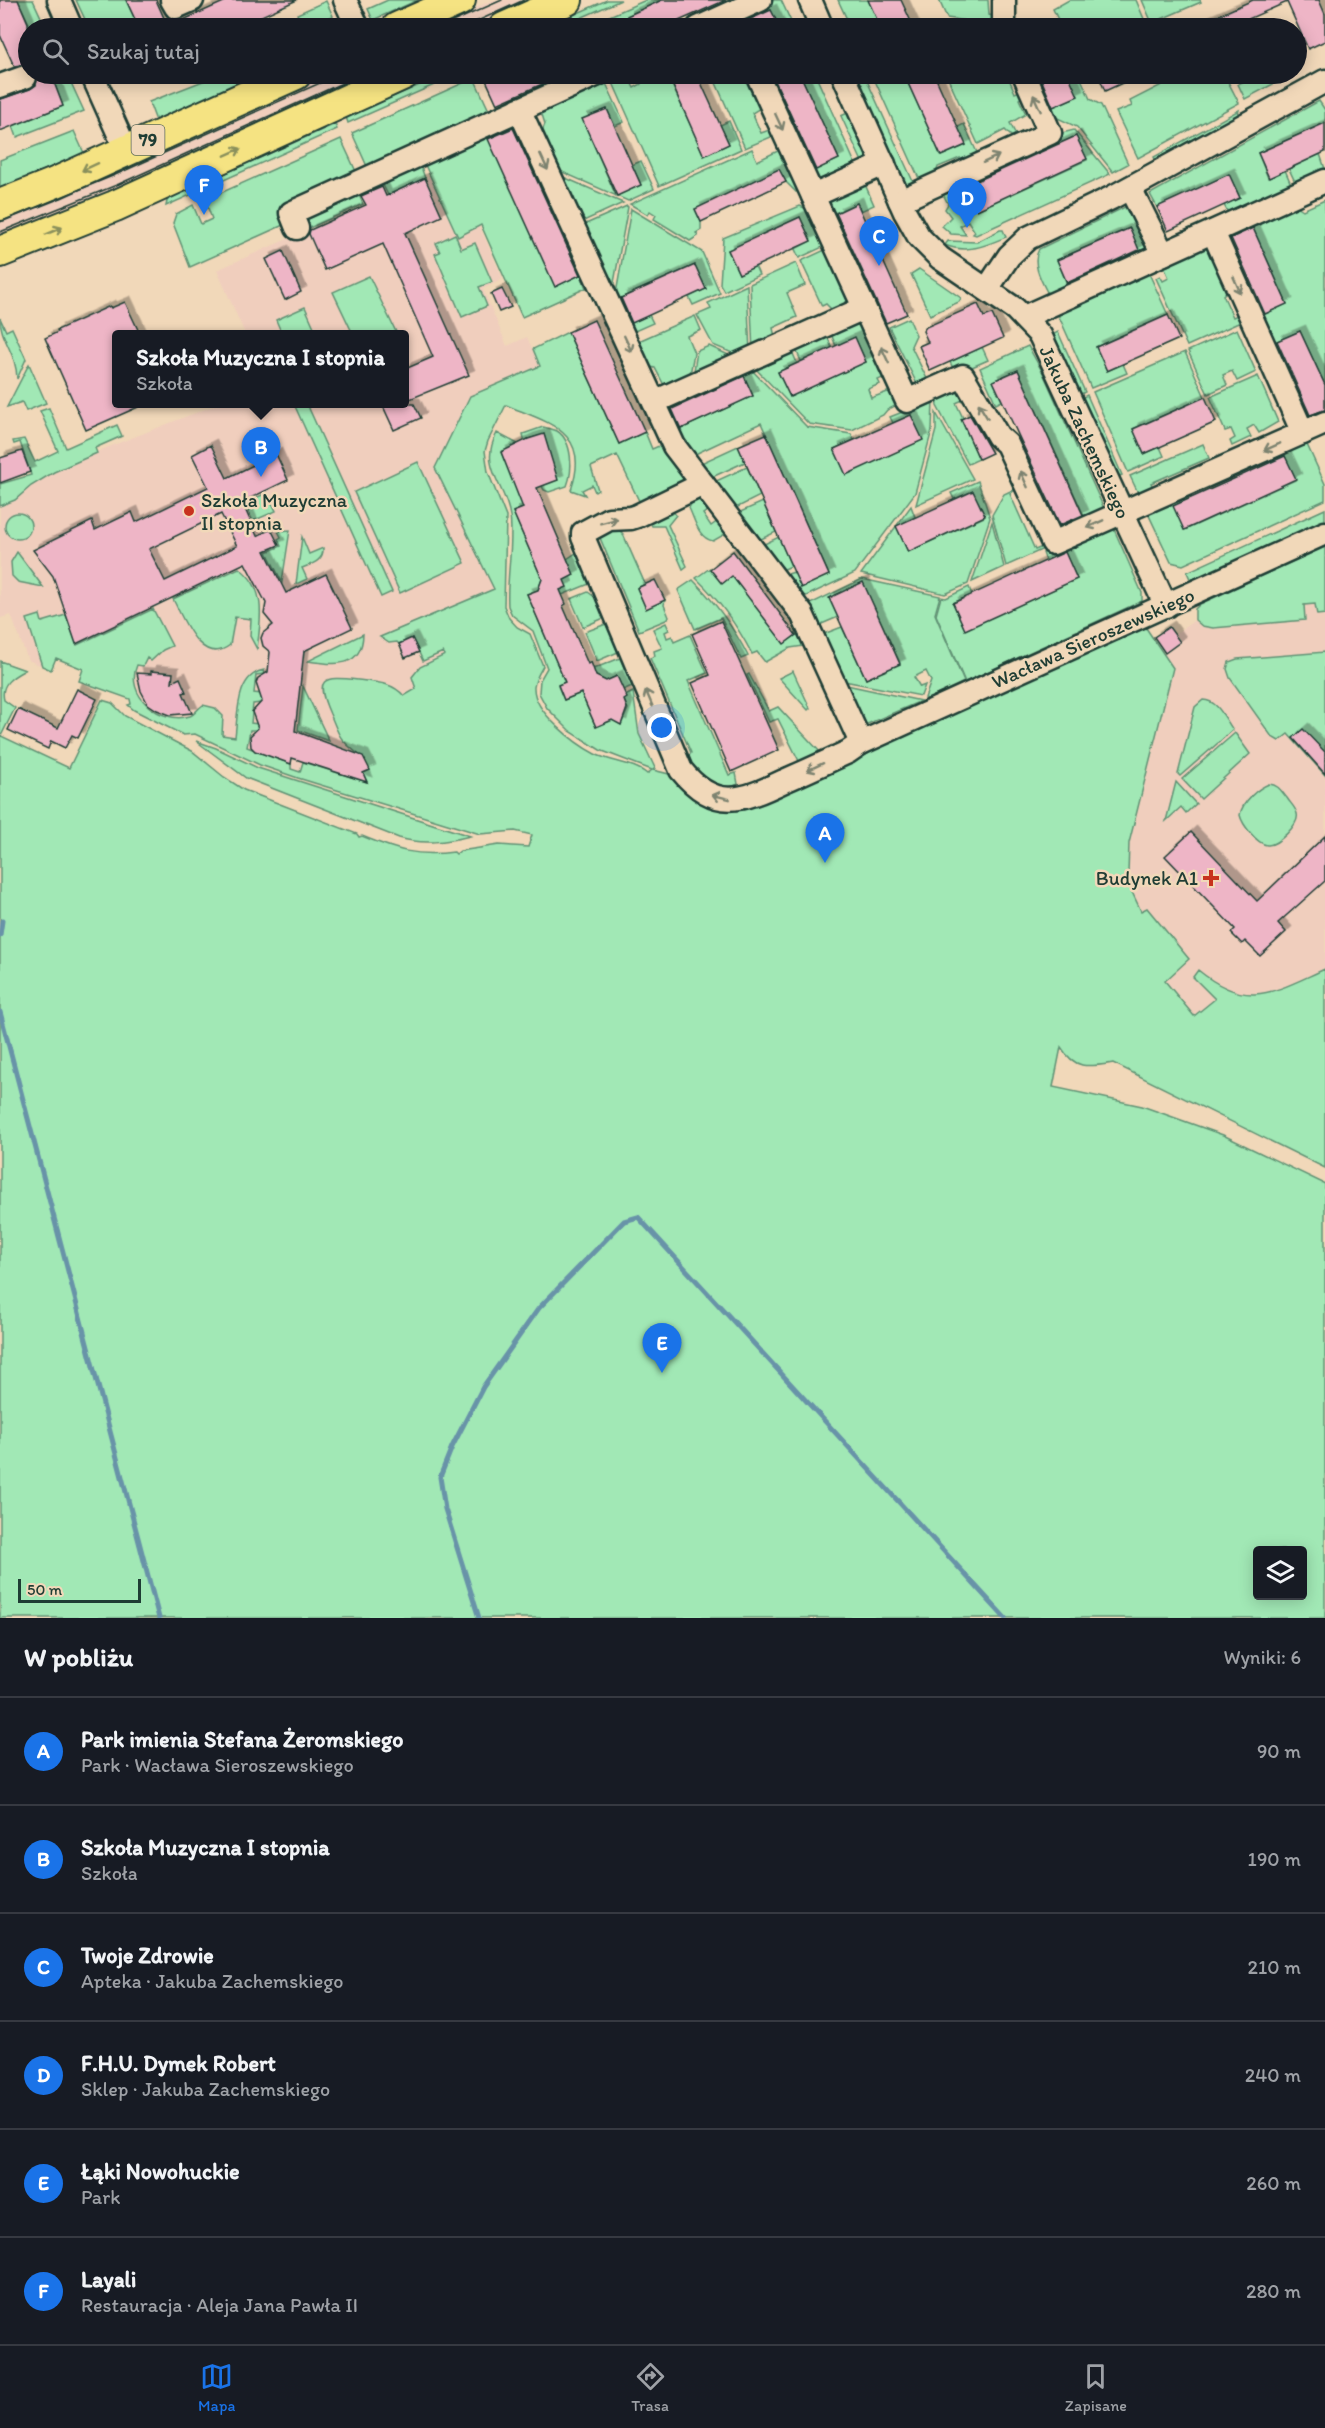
<!DOCTYPE html>
<html lang="pl">
<head>
<meta charset="utf-8">
<style>
  body { margin:0; font-family:Itim,sans-serif; background:#20242c; color:#f1f3f6 }
  .controls { position:absolute; right:18px; bottom:18px; display:grid; overflow:hidden; border-radius:6px; box-shadow:0 3px 15px #0003 }
  .controls button { width:54px; height:54px; display:grid; place-items:center; padding:0; border:0; border-bottom:2px solid #363941; background:#171b24; color:#f1f3f6; font:30px sans-serif }
  .scale { position:absolute; left:18px; bottom:15px; width:123px; box-sizing:border-box; padding-left:6px; border:3px solid #1f3d34; border-top:0; font-size:16px; line-height:21px; white-space:nowrap; color:#1f3d34; -webkit-text-stroke:4px #f1d8b9; paint-order:stroke }
  .you { position:absolute; left:662px; top:728px; width:21px; height:21px; margin:-15px; border:4px solid #fff; border-radius:50%; background:#1a73e8; box-shadow:0 0 0 9px #1a73e833 }
  .badge { display:grid; place-items:center; width:39px; height:39px; border-radius:50%; background:#1a73e8; color:#fff; font-size:20px; font-weight:700 }
  .pin { position:absolute; translate:-50% -50px; filter:drop-shadow(0 2px 3px #0008) }
  .pin::after { content:''; position:absolute; top:32px; width:21px; height:18px; background:inherit; clip-path:polygon(0 0,100% 0,50% 100%) }
  .popup { position:absolute; left:112px; top:330px; width:297px; height:78px; box-sizing:border-box; display:grid; place-content:center; border-radius:6px; background:#171b24; filter:drop-shadow(0 2px 4px #0005); font-size:20px; white-space:nowrap; color:#9ea1a6 }
  .popup b { font-size:22px; color:#f1f3f6 }
  .popup::after { content:''; position:absolute; left:50%; top:100%; margin-left:-12px; border:12px solid transparent; border-top-color:#171b24 }
  .list { margin:0; padding:0; list-style:none }
  h2 { display:flex; justify-content:space-between; align-items:center; height:78px; margin:0; padding:0 24px; font-size:26px }
  h2 small { font-size:20px; font-weight:400; color:#9ea1a6 }
  .list li { display:grid; grid-template-columns:39px 1fr auto; gap:18px; align-items:center; box-sizing:border-box; height:108px; padding:0 24px; border-top:2px solid #363941 }
  .list b { display:block; font-size:22px; white-space:nowrap }
  .list p { margin:0; font-size:20px; white-space:nowrap; color:#9ea1a6 }
  .list em { font-size:20px; font-style:normal; color:#9ea1a6 }
  .icon { flex:none; width:33px; height:33px; fill:none; stroke:currentColor; stroke-width:2; stroke-linecap:round; stroke-linejoin:round }
  .map { position:relative; flex:none; width:1325px; height:1618px; overflow:hidden }
  .search { position:absolute; background:#171b24; box-shadow:0 3px 15px #0003; left:18px; right:18px; top:18px; height:66px; display:flex; align-items:center; gap:15px; box-sizing:border-box; padding:0 21px; border-radius:33px; color:#9ea1a6; font-size:22px }
  .sheet { height:726px; background:#171b24 }
  nav { display:flex; justify-content:space-around; align-items:center; box-sizing:border-box; height:84px; border-top:2px solid #363941; background:#171b24; font-size:16px; color:#9ea1a6 }
  nav a { display:grid; justify-items:center; gap:3px }
  nav .on { color:#1a73e8 }
  .map>svg:first-child { display:block }
  .built { fill:#f0cebd }
  .green { fill:#a1e8b5; stroke:#609274; stroke-width:1.5; fill-rule:evenodd }
  .lines { fill:none; stroke-linecap:round; stroke-linejoin:round }
  .stream { stroke:#6793a8; stroke-width:5 }
  .building { fill:#eeb5c6; stroke:#1f3d34; stroke-width:1.5; fill-rule:evenodd; filter:url(#shadow) }
  .minor-casing { stroke:#1f3d34; stroke-width:27 }
  .major-casing { stroke:#1f3d34; stroke-width:34 }
  .minor { stroke:#f1d8b9; stroke-width:22 }
  .major { stroke:#f5e382; stroke-width:30 }
  .tram { stroke:#1f3d34; stroke-width:1.5 }
  .oneway { stroke:#7d8370 }
  .oneway2 { stroke:#8a905b }
  .poi-dot { fill:#c8321e; stroke:#f1d8b9; stroke-width:2 }
  .labels { text-anchor:middle; dominant-baseline:central; stroke-width:5; stroke-linejoin:round; paint-order:stroke }
  .shield { fill:#f1d8b9; stroke:#5e6c5c; stroke-width:1.5 }
  .shield-label { font-size:18px; font-weight:bold; fill:#1f3d34 }
  .street-label { font-size:20px; fill:#1f3d34; stroke:#f1d8b9 }
  .poi-label { font-size:20px; fill:#1f3d34; stroke:#f1d8b9; text-anchor:start }
</style>
</head>
<body>
<div class="map">
<svg width="1325" height="1618" viewBox="0 0 1325 1618">
  <defs>
    <filter id="shadow"><feDropShadow dx="5.5" dy="-5.5" stdDeviation="0" flood-color="#0004"/></filter>
  </defs>
  <rect width="100%" height="100%" fill="#f1d8b9"/>
  <filter id="ink" filterUnits="userSpaceOnUse"><feTurbulence type="fractalNoise" baseFrequency=".0167" numOctaves="2"/><feDisplacementMap in="SourceGraphic" scale="12" xChannelSelector="R" yChannelSelector="G"/><feConvolveMatrix kernelMatrix="1 2 1 2 8 2 1 2 1" color-interpolation-filters="sRGB"/></filter>
  <g filter="url(#ink)">
    <g class="built">
      <path d="M493 0H536L473 28H430Z"/>
      <path d="M330 74H372L107 193 0 236V218L136 161Z"/>
      <path d="M453 166 503 279 483 289 507 346 527 337 540 366 435 468 494 589 532 835 515 831H485L300 773 195 733 131 705 130 698 76 649 56 658 51 670 28 660 11 615 0 618V506L3 500 46 474 96 452 218 404H405V334H245L217 270 365 205 360 194 381 184 386 196Z"/>
      <path d="M1325 558V1168L1077 974 1159 644 1154 637 1169 627 1175 634 1195 620Z"/>
    </g>
    <g class="green">
      <path d="M18 0H33L46 28H31Z"/>
      <path d="M76 0H126L139 28H89Z"/>
      <path d="M388 0H418L373 20 368 9Z"/>
      <path d="M607 0H621L558 28H544Z"/>
      <path d="M646 0H662L627 16 632 28H582Z"/>
      <path d="M772 0H781L794 28H780L771 10 746 22 749 28H741V18L750 10Z"/>
      <path d="M838 0H868L881 28H851Z"/>
      <path d="M939 0H988L989 15 1000 17V26L947 18Z"/>
      <path d="M1069 0H1136L1147 26 1140 28H1062L1053 9Z"/>
      <path d="M1142 0H1200L1201 2 1152 23Z"/>
      <path d="M326 1 333 16 304 28 297 14Z"/>
      <path d="M51 74H67L84 111 17 137 13 126 63 106Z"/>
      <path d="M221 74H261L156 121 149 102Z"/>
      <path d="M445 74H459L348 123 346 117Z"/>
      <path d="M615 74H627L634 88 641 84 639 74H677L669 78 704 155 729 144 720 125 729 121 741 149 659 186 610 76Z"/>
      <path d="M712 74H750L762 107 752 113 761 133 772 129 778 134 745 148Z"/>
      <path d="M800 74H815L858 170 821 186 797 155 805 151 814 170 839 159Z"/>
      <path d="M854 74H864L916 188 907 189Z"/>
      <path d="M872 74H923L907 81 941 156 966 145 958 127 964 124 979 157 959 166 960 158 938 167 935 176 921 183Z"/>
      <path d="M946 74H1007L1015 93 1026 88 1029 94 1019 99 1026 114 1010 123 1016 135 1012 137 1005 130 978 144Z"/>
      <path d="M1068 74H1079L1090 99 1101 105 1128 164 1113 172 1077 127 1047 113 1037 91 1043 88 1052 107 1077 96Z"/>
      <path d="M1183 74H1224L1239 103 1138 158 1116 112 1132 106 1130 101Z"/>
      <path d="M1259 74H1292L1245 99 1238 84Z"/>
      <path d="M474 78 492 117 370 173 352 133Z"/>
      <path d="M604 79 624 122 615 126 607 109 583 120 616 196 641 185 632 165 641 161 654 189 628 201 551 167 539 139 545 124 540 108Z"/>
      <path d="M1319 101 1325 110V123L1258 153 1268 178 1285 170 1293 189 1231 218 1224 205 1240 198 1229 175 1157 207 1150 194Z"/>
      <path d="M1239 110 1237 117 1157 163 1154 157Z"/>
      <path d="M850 112 869 158 864 166 841 116Z"/>
      <path d="M520 123 530 143 522 147 513 128 489 139 556 286 580 275 572 258 581 254 590 274 582 278 586 288 522 317 481 225 458 237 425 165Z"/>
      <path d="M335 124 337 129 166 206 168 196 177 188 184 192Z"/>
      <path d="M1074 130 1110 174 976 235 973 234 975 232 968 221 960 226 966 235 951 234 942 226 951 217 945 209 948 204 939 186 980 168 984 178 966 186 977 210 1087 160 1076 136 1058 144 1054 135Z"/>
      <path d="M74 131 84 153 0 189V160Z"/>
      <path d="M341 139 359 178 290 222 190 267 173 223 176 214 193 205 201 224 212 219 205 200Z"/>
      <path d="M784 148 799 187 796 192 786 182 779 170 695 209 701 222V230L696 233 698 236 690 241 654 219 656 215 650 211 648 215 630 204 752 149 757 161Z"/>
      <path d="M1320 154 1325 169 1298 188 1289 169Z"/>
      <path d="M421 167 425 178 388 195 383 185Z"/>
      <path d="M554 173 623 203 577 224Z"/>
      <path d="M864 182 874 205 861 211 857 203 828 216 824 201Z"/>
      <path d="M359 195 363 204 307 229 303 220Z"/>
      <path d="M1325 200V385L1300 331 1276 342 1283 357 1276 360 1248 299 1255 297 1263 315 1287 304 1253 228 1229 239 1237 256 1230 259 1223 238 1294 204 1303 210Z"/>
      <path d="M627 206 628 207 611 299 579 227Z"/>
      <path d="M800 206 807 209 825 246 799 258 795 249 811 241 800 217 728 250 739 274 755 266 759 275 724 291 720 284 723 238Z"/>
      <path d="M1127 206 1149 255 1126 265 1123 259 1140 252 1129 228 1057 260 1067 284 1083 278 1086 284 1051 300C1044 285 1030 265 1039 249Z"/>
      <path d="M631 209 702 252 720 293 693 305 689 297 706 289 695 265 621 298 632 322 649 315 653 323 628 334 614 305Z"/>
      <path d="M1000 230H1003L1006 237C985 246 967 254 945 245L948 241 977 242Z"/>
      <path d="M455 234 461 249 475 243 492 282 479 287 487 306 462 317 435 254 440 252 436 243Z"/>
      <path d="M1209 243 1230 288 1223 295 1233 317 1242 313 1245 320 1187 346 1156 278 1160 276 1163 281 1169 278 1163 264Z"/>
      <path d="M827 249 849 302 836 314 826 304 822 306 801 261Z"/>
      <path d="M796 263 805 285 787 293 797 317 773 328 776 342 753 353 750 284Z"/>
      <path d="M919 269 961 298 959 302 930 315 911 274Z"/>
      <path d="M1147 269 1168 315 1096 347 1107 371 1123 364 1127 373 1091 388 1056 310Z"/>
      <path d="M369 276 397 334H353L333 292Z"/>
      <path d="M747 285 750 354 742 357 713 345 697 315 711 309 708 303Z"/>
      <path d="M305 307 317 334H282L276 320Z"/>
      <path d="M695 316 701 330 687 336 694 353 689 380 665 387 655 368 641 365 632 344Z"/>
      <path d="M0 318 6 331 12 328 26 359 17 379C17 354 0 339 0 318Z"/>
      <path d="M909 318 916 335 911 346 930 385 920 390 889 327Z"/>
      <path d="M856 324 862 327 887 376 878 380 880 384 868 389 871 398 893 390 899 404 887 410 883 415 852 430 809 424 754 367 790 347 797 363 778 372 790 396 866 362 855 338 836 346 829 329Z"/>
      <path d="M1237 329 1256 372 1237 381 1232 371 1223 375 1227 385 1208 394 1188 351Z"/>
      <path d="M825 331 832 348 801 361 794 345Z"/>
      <path d="M568 332 619 444 645 432 652 449 666 443 689 486 641 505 617 455 591 467 598 490 595 492 592 485 582 490 585 495 571 490C592 431 548 423 506 405L488 441 485 451 488 472 506 517 504 606 509 618 517 627 530 634 543 666C539 673 535 679 534 687 533 712 576 744 595 754 611 762 635 763 647 774L652 770 600 750 570 731 547 708 539 693 540 680 547 668 533 631 512 615 508 606C506 577 514 544 510 516 506 485 478 467 497 433L518 444 501 452 525 507 513 512 542 579 538 590 527 594 565 682 558 686 564 700 581 693 596 727 613 720 621 725 628 709 624 700 625 696 633 692 639 734 655 768 653 770 677 776 711 803 1144 625 1173 668 1129 843 1128 874 1132 892 1141 911 1147 908 1189 959 1165 981 1194 1016 1215 999 1193 977 1198 970C1248 1011 1273 992 1325 969V1168L1113 1063C1088 1067 1075 1070 1061 1047L1053 1087 1142 1106 1223 1135 1325 1184V1618H0V661L25 670C12 677 0 684 4 700L15 708 1 736 69 768 102 700 112 703 125 716 192 751 224 777 244 790 357 834 359 837 362 836C396 850 416 857 454 852L456 854 460 851 499 845 528 847 532 835 515 831 480 834 298 778 260 765 195 734 183 735 134 710 128 705 131 704 130 699 79 681 83 669 56 658 51 670 42 666 27 619 40 615 42 622 66 615 77 645 153 609 172 646 163 650 151 661 147 658 143 666 137 665C124 695 160 725 190 716 194 715 197 709 203 705L215 708 223 716 222 735 235 737C238 714 236 675 264 670V674L256 675 254 693 262 694 261 703 253 704 251 723 258 724 257 730H250L247 747 291 764V769L300 772 303 762 367 782 363 773 369 770C361 751 353 753 342 739 337 733 334 722 330 714 314 678 322 676 358 680 375 682 392 682 404 696L416 689 412 677 420 667 445 655 443 652 423 661 412 638 399 644 397 642 389 643 380 637 494 589 435 468 470 396 540 366 533 349ZM1258 1550H1302V1596H1258Z"/>
      <path d="M1058 332 1085 392 1079 395 1052 335Z"/>
      <path d="M709 346 737 359 693 378 697 351Z"/>
      <path d="M1028 346 1043 373 1106 513 1059 530 1045 514 1052 511 1060 529 1085 518 1018 370 993 381 1002 401 996 404 980 368Z"/>
      <path d="M982 347 988 360 956 374 950 362Z"/>
      <path d="M1185 352 1205 397 1133 429 1144 454 1160 447 1164 456 1128 472 1093 392Z"/>
      <path d="M29 364 46 403 26 411 22 402 7 407Z"/>
      <path d="M746 364 807 427 851 434 854 440 834 449 846 474 922 440 911 415 893 423 890 417 933 400 932 430 915 493 855 573 802 598 785 575 794 572 801 587 829 575 761 423 693 455 674 432 753 396 740 367Z"/>
      <path d="M1258 376 1278 422 1259 433 1254 425 1247 429 1251 437 1232 446 1230 441 1235 438 1231 429 1225 431 1210 397Z"/>
      <path d="M959 388 965 399 956 403 963 418 961 419 979 459 968 464 937 406 936 398Z"/>
      <path d="M1087 395 1122 475 1117 477 1081 398Z"/>
      <path d="M294 404H307L392 592 381 597Z"/>
      <path d="M49 408 66 448 117 425 122 436 95 448 97 453 54 472 31 486 15 500 0 506V484L31 475 20 442 14 444 13 441 24 439 35 462 58 451 40 411Z"/>
      <path d="M936 413 973 479 916 505 936 430Z"/>
      <path d="M543 427C547 428 553 429 557 431 573 441 573 471 567 486L549 492 544 490 541 485 557 480 544 435 528 439 525 443 523 434Z"/>
      <path d="M1304 438 1325 484V500L1183 565 1171 562 1146 509 1186 491 1189 499 1185 530 1295 480 1285 456 1269 463 1265 455Z"/>
      <path d="M1203 444 1209 458 1151 483 1155 492 1141 499 1130 476Z"/>
      <path d="M738 446 745 462 710 478 699 464Z"/>
      <path d="M418 462 465 563 400 593 354 492Z"/>
      <path d="M747 467 760 496 734 509 714 482Z"/>
      <path d="M978 481 990 518 968 584 945 594 861 574 911 506 915 517 897 526 908 552 984 517 973 491 954 499 951 493Z"/>
      <path d="M1017 488 1010 494 1035 550 1047 545 1048 547 1006 566 992 515 1004 494Z"/>
      <path d="M267 493 276 511 253 521 244 503Z"/>
      <path d="M693 500H703L710 509 703 514 711 526 718 521 727 533 713 541C698 538 695 520 689 508Z"/>
      <path d="M763 502 776 532 759 540 738 513Z"/>
      <path d="M670 509 676 515 668 525 687 566 683 569 664 526H652L650 521Z"/>
      <path d="M1325 509V523L1191 581 1187 572Z"/>
      <circle cx="18" cy="526" r="13"/>
      <path d="M992 522 1004 567 972 582Z"/>
      <path d="M1113 527 1142 593V601L965 682 936 615 941 597 946 598 969 587 972 595 953 603 965 629 1077 579 1065 553 1046 561 1043 553 1074 540Z"/>
      <path d="M618 529 623 534 645 584 637 588 646 608 665 600 664 605 669 617 666 620 639 631 598 533Z"/>
      <path d="M290 530 282 582 267 552 281 546 278 539 281 537 278 531Z"/>
      <path d="M302 537 309 554 323 548C324 561 312 564 302 568L307 579 296 584Z"/>
      <path d="M779 537 791 566 780 571 762 545Z"/>
      <path d="M1325 547V614L1317 615 1315 604 1304 605 1305 620 1213 628 1202 626 1195 620V609L1200 604Z"/>
      <path d="M17 552 43 587 18 582 12 576 11 562Z"/>
      <path d="M576 553 589 584 562 595 560 590 564 580 574 575 567 559Z"/>
      <path d="M721 561 785 643 799 633 804 646 790 648 765 662 757 652 752 654C737 625 720 601 696 578L710 568 722 583 729 578 718 562Z"/>
      <path d="M239 568C267 588 261 619 257 649L250 636 251 619 235 617 230 645C201 668 183 618 173 599Z"/>
      <path d="M862 579 940 596 935 614 964 682 928 699 925 698 931 681 926 671 914 677 920 687 925 685 921 696 839 680 821 635 842 627 866 679 900 663 863 583 830 598 838 617 817 626 808 605Z"/>
      <path d="M693 580C716 603 733 626 748 656L741 659 721 618 695 629 678 590Z"/>
      <path d="M588 592 596 598 604 618 583 627 571 599Z"/>
      <path d="M666 623 669 630 665 632 667 638 672 636 674 642 690 635 707 673 688 681 729 775 736 773 738 784 729 788C710 783 700 775 686 760L691 753 650 658 655 656 654 651 662 648 653 629Z"/>
      <path d="M606 624 618 652 597 661 585 632Z"/>
      <path d="M363 634C362 669 335 665 308 661Z"/>
      <path d="M1325 652V775L1288 734 1279 741 1272 737 1230 678 1227 669 1229 662 1237 659Z"/>
      <path d="M620 658 632 686 623 690 617 676 606 681 596 676 593 669Z"/>
      <path d="M793 671 810 708 808 710 779 678Z"/>
      <path d="M749 674 769 711 778 707 821 753 800 763 778 719 769 722 747 675Z"/>
      <path d="M842 684 921 701 865 725Z"/>
      <path d="M303 686 329 741 298 730Z"/>
      <path d="M1203 700C1218 700 1225 719 1233 730L1180 776 1178 774 1195 707Z"/>
      <path d="M1235 733 1250 754 1201 799 1182 779Z"/>
      <path d="M196 741 216 748 258 768 470 836C446 842 423 845 399 838L246 778Z"/>
      <path d="M1176 782 1196 804 1186 813 1181 807 1166 821Z"/>
      <path d="M1269 784C1279 785 1281 791 1287 798 1290 803 1296 808 1297 814 1300 824 1277 846 1267 845 1257 844 1242 824 1240 815 1242 802 1258 788 1269 784Z"/>
    </g>
    <g class="lines">
      <g class="stream">
        <path d="M0 935 2 921"/>
        <path d="M0 1012 159 1618"/>
        <path d="M479 1618 445 1509 440 1477 452 1447 483 1387 539 1308 624 1221 638 1217 1005 1618"/>
      </g>
    </g>
    <g class="building">
      <path d="M0 0H18L28 23V64L14 66 0 35Z"/>
      <path d="M126 0H156L168 27 228 0H297L235 28H139Z"/>
      <path d="M662 0H726L663 28H632L627 16Z"/>
      <path d="M868 0H901L914 28H881Z"/>
      <path d="M1253 0H1319L1325 14V41L1308 49 1287 2 1228 28H1190Z"/>
      <path d="M771 10 780 28H731Z"/>
      <path d="M38 74H48L50 78 52 77 63 106 0 131V99L30 89 36 85Z"/>
      <path d="M499 74H565L497 104 486 80Z"/>
      <path d="M677 74H697L729 144 704 156 669 77Z"/>
      <path d="M772 74H800L839 159 816 170Z"/>
      <path d="M923 74H934L966 145 941 156 907 81Z"/>
      <path d="M1039 74H1068L1078 96 1053 107Z"/>
      <path d="M1098 74H1142L1105 91Z"/>
      <path d="M607 109 641 185 617 196 582 119Z"/>
      <path d="M1325 123V152L1269 178 1258 153Z"/>
      <path d="M513 128 580 275 555 287 488 139Z"/>
      <path d="M1076 136 1087 159 977 210 966 186Z"/>
      <path d="M779 169 786 182 701 222 695 209Z"/>
      <path d="M1229 174 1240 198 1168 231 1157 207Z"/>
      <path d="M425 178 442 216 405 233 469 375 405 401V369L433 357 383 244 325 270 309 234 310 230 366 205 361 196 382 187 386 196Z"/>
      <path d="M857 203 907 314 886 323 836 213Z"/>
      <path d="M800 217 811 241 739 274 728 250Z"/>
      <path d="M1130 228 1139 250 1067 283 1057 260Z"/>
      <path d="M1253 228 1287 304 1265 314 1231 238Z"/>
      <path d="M283 251 301 292 285 300 266 259Z"/>
      <path d="M695 265 706 289 632 323 621 298Z"/>
      <path d="M502 289 511 307 499 312 491 294Z"/>
      <path d="M125 302 140 334H117V404H145L86 430 45 338 58 332 57 330 110 306 111 308Z"/>
      <path d="M978 304 984 317 992 314 1003 338 930 371 919 346 928 342 923 331 926 327Z"/>
      <path d="M1168 315 1179 339 1107 371 1096 347Z"/>
      <path d="M594 320 645 432 619 444 568 332Z"/>
      <path d="M1300 331 1325 385V410L1310 415 1277 341Z"/>
      <path d="M855 337 866 362 790 397 778 372Z"/>
      <path d="M1018 370 1083 515 1060 525 993 381Z"/>
      <path d="M744 376 753 396 681 429 672 409Z"/>
      <path d="M1205 397 1216 422 1144 454 1133 429Z"/>
      <path d="M382 404H414L421 418 394 430Z"/>
      <path d="M911 415 923 440 846 475 834 449Z"/>
      <path d="M970 415 992 453 979 459 961 419Z"/>
      <path d="M544 434 558 480 537 488 574 575 564 580 567 587 560 590 566 604 563 606 588 664 591 662 596 676 606 681 617 676 627 698 624 700 627 708 621 725 612 720 596 727 581 693 564 700 558 685 565 682 527 594 538 590 542 579 513 512 523 508 501 452 528 439Z"/>
      <path d="M766 434 829 575 801 588 738 446Z"/>
      <path d="M211 445 227 478 276 454 288 480 242 502 257 536 271 529 279 545 265 551 286 593 326 574 352 628 304 651 295 731 363 756 370 770 363 773 367 782 292 758 291 764 255 751 251 747 250 736 258 728 252 712 262 701 256 683 258 678 268 672 270 652 263 646 261 638 263 633 273 625 264 614 266 603 245 563 76 644 53 576 33 550 92 521 95 530 132 512 136 522 208 487 192 455ZM221 514 237 546 165 581 149 549Z"/>
      <path d="M22 451 30 472 0 483V458Z"/>
      <path d="M1285 456 1296 479 1184 530 1173 506Z"/>
      <path d="M973 491 985 516 908 552 896 526Z"/>
      <path d="M733 551 796 635 784 644 732 576 722 584 710 569Z"/>
      <path d="M1065 552 1077 579 965 630 953 603Z"/>
      <path d="M655 580 665 600 646 609 637 588Z"/>
      <path d="M863 582 900 664 866 679 829 598Z"/>
      <path d="M721 621 779 750 731 772 692 683 710 675 692 634Z"/>
      <path d="M1169 627 1180 642 1165 653 1154 637Z"/>
      <path d="M412 638 419 652 405 658 399 644Z"/>
      <path d="M151 671 173 673 172 682 180 678 186 692 183 693 192 713 170 715 157 710 148 704 141 691 137 673 151 674Z"/>
      <path d="M77 689 97 699 78 738 72 735 65 748 51 741 48 749 8 730 18 709 58 728Z"/>
      <path d="M1303 729 1325 752V774L1293 738Z"/>
      <path d="M1191 832 1257 901 1325 836V881L1278 923 1286 932 1260 956 1245 941 1242 944 1231 933 1235 929 1165 856Z"/>
    </g>
    <g class="lines">
      <g class="minor-casing">
        <g id="minor">
          <path d="M59 0 71 28"/>
          <path d="M172 0 176 7 192 0"/>
          <path d="M345 0 358 28"/>
          <path d="M810 0 822 28"/>
          <path d="M698 28 760 0"/>
          <path d="M1004 28V0"/>
          <path d="M92 74 126 150"/>
          <path d="M757 74 907 401 963 376 998 436 1007 444 1053 543 1325 423"/>
          <path d="M843 74 905 212 919 237 940 258 1015 309 1040 335 1166 606"/>
          <path d="M0 86 25 77"/>
          <path d="M519 109 674 446 802 614 861 743"/>
          <path d="M1130 188 1163 254"/>
          <path d="M813 196 884 164"/>
          <path d="M900 201 1050 133 1024 74"/>
          <path d="M297 228 291 213 598 74"/>
          <path d="M1213 232 1303 433"/>
          <path d="M987 289 1009 256 1028 238 1111 198 1325 81"/>
          <path d="M1024 317 1325 181"/>
          <path d="M654 402 864 308"/>
          <path d="M703 484 637 516 631 518 609 519 583 533V537L681 770C715 812 742 801 784 781 805 772 826 762 848 752L861 743 1325 533"/>
        </g>
      </g>
      <g class="major-casing">
        <g id="major">
          <path d="M397 28 460 0"/>
          <path d="M504 28 567 0"/>
          <path d="M0 205 55 183 296 74"/>
          <path d="M0 252 115 206 404 74"/>
        </g>
      </g>
      <use href="#minor" class="minor"/>
      <use href="#major" class="major"/>
      <g class="tram">
        <path d="M439 28 502 0"/>
        <path d="M462 28 524 0"/>
        <path d="M0 222 115 175 340 74"/>
        <path d="M0 232 119 184 362 74"/>
      </g>
    </g>
    <defs><path id="oneway-shaft" d="M-6 0H5M1.5-3L5.5 0L1.5 3" fill="none" stroke-width="1.6" stroke-linecap="round" stroke-linejoin="round" transform="scale(1.5)"/></defs>
    <g class="oneway">
      <use href="#oneway-shaft" transform="translate(1037 103) rotate(-114)"/>
      <use href="#oneway-shaft" transform="translate(779 122) rotate(65)"/>
      <use href="#oneway-shaft" transform="translate(991 159) rotate(-25)"/>
      <use href="#oneway-shaft" transform="translate(544 162) rotate(65)"/>
      <use href="#oneway-shaft" transform="translate(1237 285) rotate(66)"/>
      <use href="#oneway-shaft" transform="translate(628 344) rotate(65)"/>
      <use href="#oneway-shaft" transform="translate(885 355) rotate(-115)"/>
      <use href="#oneway-shaft" transform="translate(983 411) rotate(-121)"/>
      <use href="#oneway-shaft" transform="translate(1272 447) rotate(156)"/>
      <use href="#oneway-shaft" transform="translate(1024 479) rotate(-114)"/>
      <use href="#oneway-shaft" transform="translate(609 521) rotate(-15)"/>
      <use href="#oneway-shaft" transform="translate(1095 524) rotate(156)"/>
      <use href="#oneway-shaft" transform="translate(649 698) rotate(-113)"/>
      <use href="#oneway-shaft" transform="translate(815 767) rotate(155)"/>
      <use href="#oneway-shaft" transform="translate(721 797) rotate(-166)"/>
    </g>
    <g class="oneway2">
      <use href="#oneway-shaft" transform="translate(233 152) rotate(-24)"/>
      <use href="#oneway-shaft" transform="translate(90 167) rotate(155)"/>
      <use href="#oneway-shaft" transform="translate(54 231) rotate(-23)"/>
    </g>
  </g>
  <g class="poi-dot">
    <circle cx="189" cy="511" r="6"/>
    <path d="M1208 869h6v6h6v6h-6v6h-6v-6h-6v-6h6z"/>
  </g>
  <g class="labels">
    <rect class="shield" x="131.5" y="125" width="33" height="30" rx="4.5"/>
    <g class="shield-label">
      <text x="148" y="140">79</text>
    </g>
    <g class="street-label">
      <text transform="translate(1085 432) rotate(65)">Jakuba Zachemskiego</text>
      <text transform="translate(1093 638) rotate(-24)">Wacława Sieroszewskiego</text>
    </g>
    <g class="poi-label">
      <text x="201" y="500">Szkoła Muzyczna<tspan x="201" dy="23">II stopnia</tspan></text>
      <text x="1198" y="878" text-anchor="end">Budynek A1</text>
    </g>
  </g>
</svg>
<div class="controls">
<button><svg class="icon" aria-label="layers" viewBox="0 0 24 24"><path d="M12 4l9 5-9 5-9-5zM3 14l9 5 9-5"/></svg></button>
</div>
<div class="scale">50 m</div>
<div class="you"></div>
<div class="pin badge" style="left:825px;top:863px">A</div>
<div class="pin badge" style="left:261px;top:477px">B</div>
<div class="popup"><b>Szkoła Muzyczna I stopnia</b>Szkoła</div>
<div class="pin badge" style="left:879px;top:266px">C</div>
<div class="pin badge" style="left:967px;top:228px">D</div>
<div class="pin badge" style="left:662px;top:1373px">E</div>
<div class="pin badge" style="left:204px;top:215px">F</div>
<div class="search"><svg class="icon" aria-label="search" viewBox="0 0 24 24"><circle cx="10" cy="10" r="6"/><path d="M15 15l6 6"/></svg>Szukaj tutaj</div>
</div>
<section class="sheet">
<h2>W pobliżu<small>Wyniki: 6</small></h2>
<ul class="list">
<li><span class="badge">A</span><div><b>Park imienia Stefana Żeromskiego</b><p>Park · Wacława Sieroszewskiego</p></div><em>90 m</em></li>
<li><span class="badge">B</span><div><b>Szkoła Muzyczna I stopnia</b><p>Szkoła</p></div><em>190 m</em></li>
<li><span class="badge">C</span><div><b>Twoje Zdrowie</b><p>Apteka · Jakuba Zachemskiego</p></div><em>210 m</em></li>
<li><span class="badge">D</span><div><b>F.H.U. Dymek Robert</b><p>Sklep · Jakuba Zachemskiego</p></div><em>240 m</em></li>
<li><span class="badge">E</span><div><b>Łąki Nowohuckie</b><p>Park</p></div><em>260 m</em></li>
<li><span class="badge">F</span><div><b>Layali</b><p>Restauracja · Aleja Jana Pawła II</p></div><em>280 m</em></li>
</ul>
</section>
<nav>
<a class="on"><svg class="icon" aria-label="map" viewBox="0 0 24 24"><path d="M3 6l6-2 6 2 6-2v14l-6 2-6-2-6 2zM9 4v14M15 6v14"/></svg>Mapa</a>
<a><svg class="icon" aria-label="directions" viewBox="0 0 24 24"><path d="M12 3l9 9-9 9-9-9zM9 14v-3h6M13 9l2 2-2 2"/></svg>Trasa</a>
<a><svg class="icon" aria-label="saved" viewBox="0 0 24 24"><path d="M7 4h10v16l-5-4-5 4z"/></svg>Zapisane</a>
</nav>
</body>
</html>
